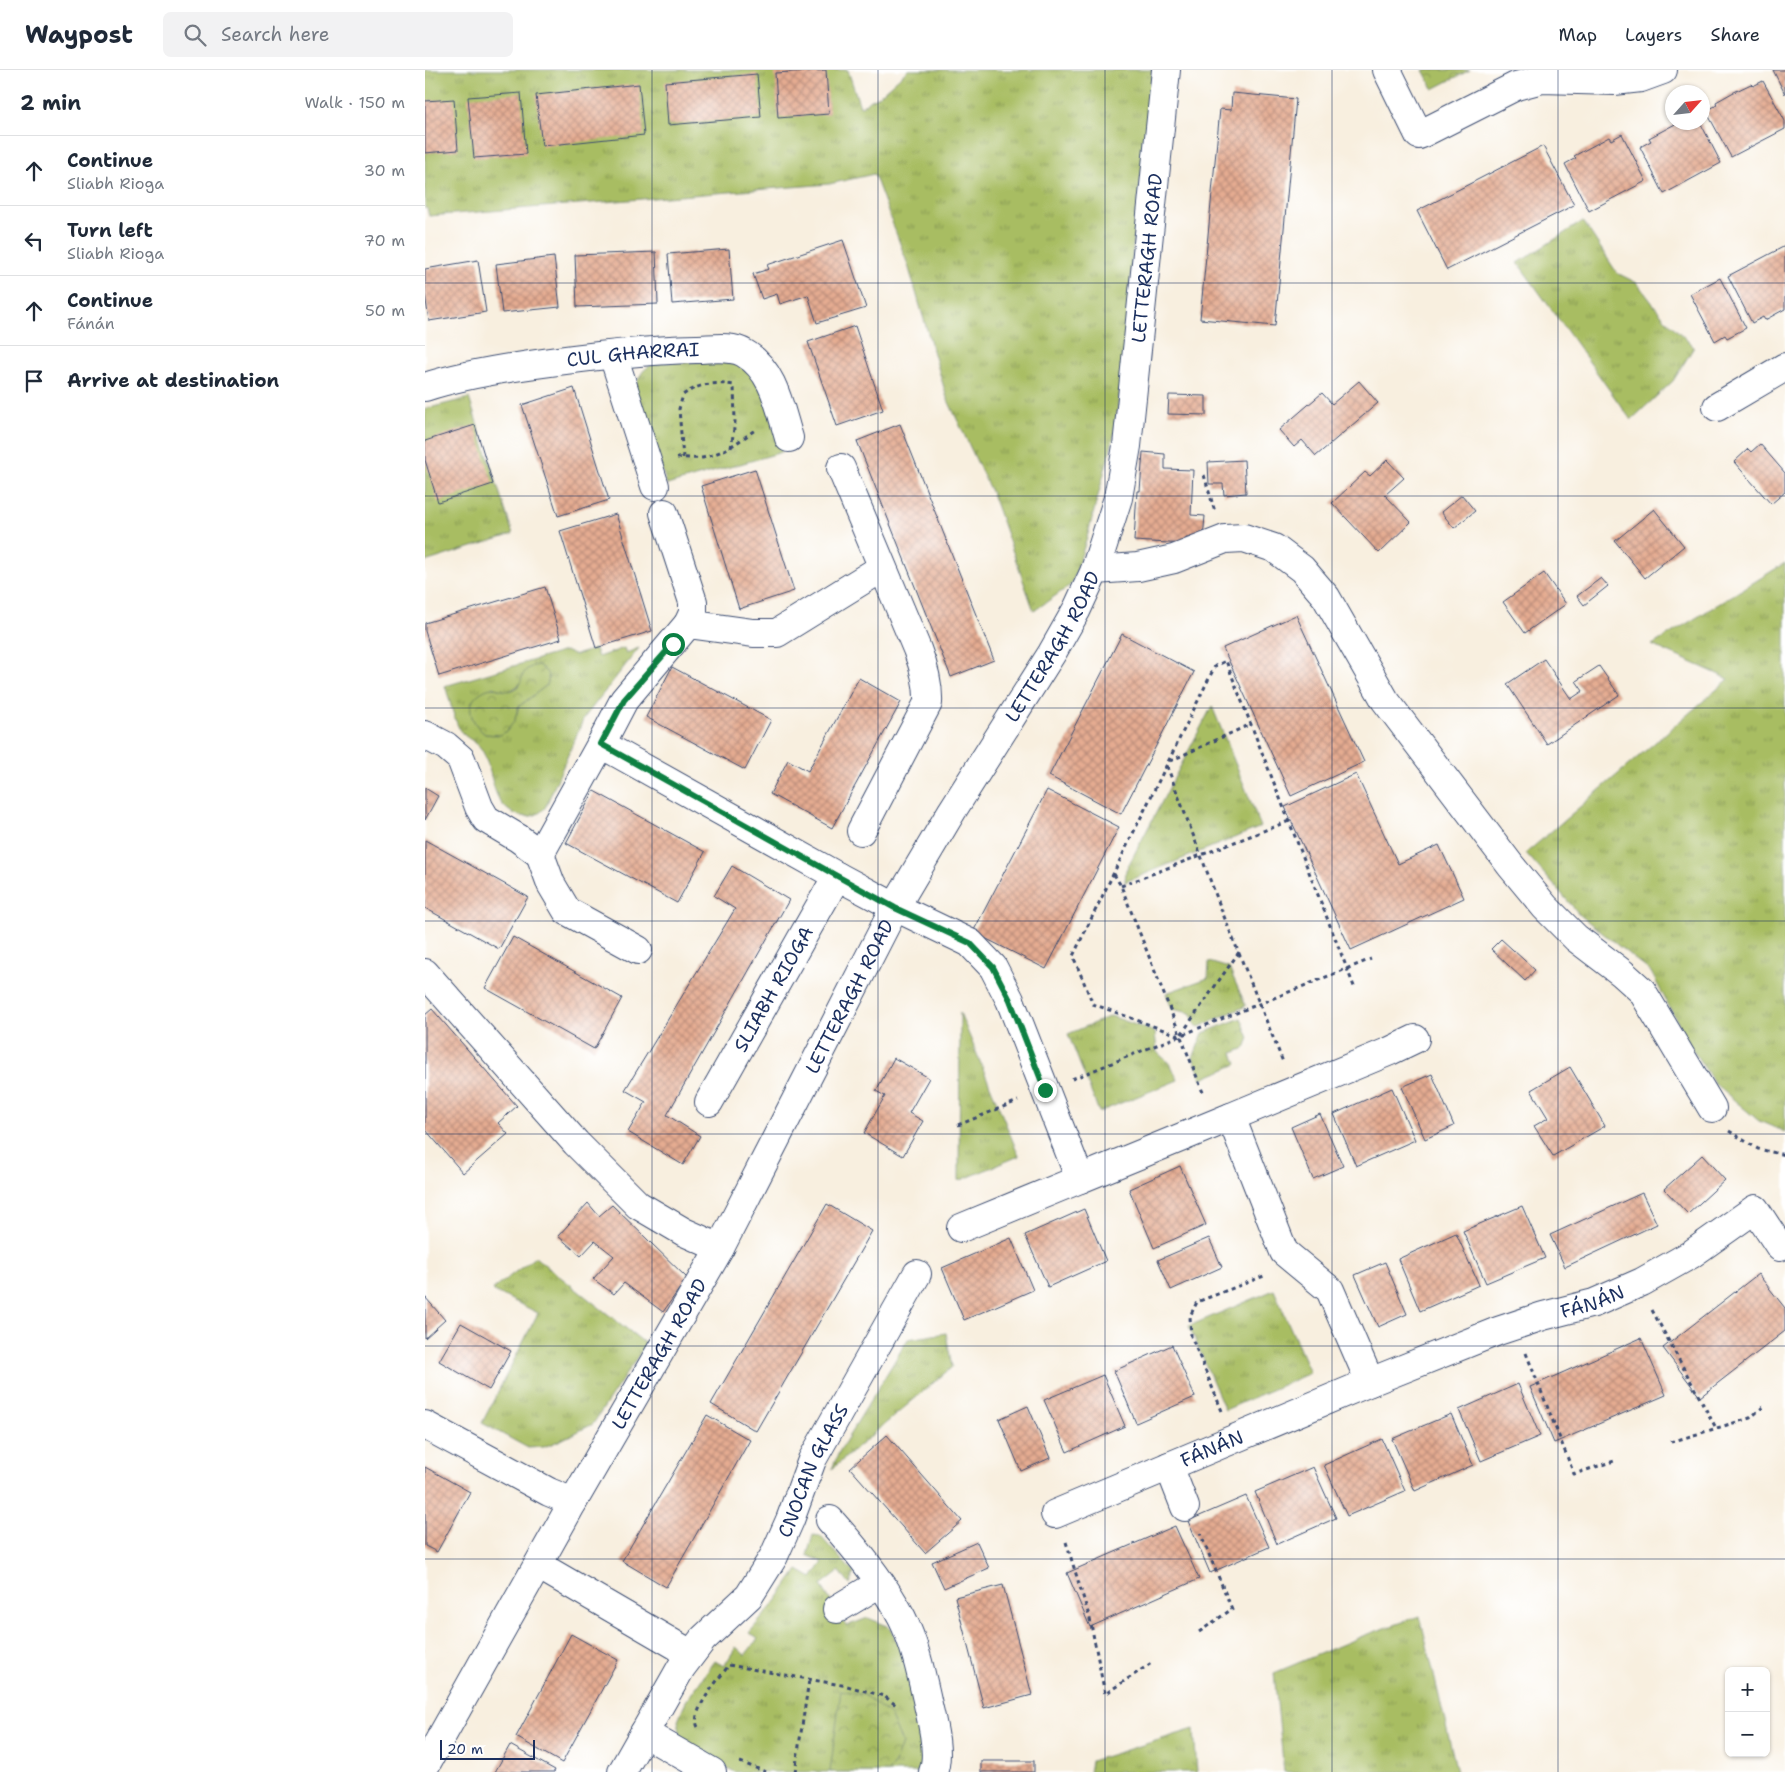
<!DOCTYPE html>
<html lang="en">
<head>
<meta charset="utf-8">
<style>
  body { margin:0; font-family:"Shantell Sans",sans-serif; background:#f2f2f3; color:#1f2937 }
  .controls { position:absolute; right:15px; bottom:15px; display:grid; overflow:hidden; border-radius:8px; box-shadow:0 1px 4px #0004 }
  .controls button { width:45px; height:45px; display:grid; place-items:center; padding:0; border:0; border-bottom:1px solid #e0e1e3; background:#fff; color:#1f2937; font:25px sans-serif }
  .compass { position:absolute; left:1240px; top:15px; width:45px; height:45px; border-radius:50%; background:#fff; box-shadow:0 1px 4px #0004; rotate:63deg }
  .scale { position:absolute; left:15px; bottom:12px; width:95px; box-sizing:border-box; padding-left:5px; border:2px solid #1b2f5e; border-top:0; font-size:14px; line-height:18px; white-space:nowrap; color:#1b2f5e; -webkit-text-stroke:4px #fff; paint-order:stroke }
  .stop { position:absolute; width:15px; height:15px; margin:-11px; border:4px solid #0b8043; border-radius:50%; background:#fff }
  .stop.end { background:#0b8043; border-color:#fff; box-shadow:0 1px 5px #0008 }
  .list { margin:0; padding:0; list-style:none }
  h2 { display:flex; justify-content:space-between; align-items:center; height:65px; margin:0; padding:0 20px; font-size:21px }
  h2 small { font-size:16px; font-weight:400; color:#747a83 }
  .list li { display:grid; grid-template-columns:32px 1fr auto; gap:15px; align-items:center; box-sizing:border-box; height:70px; padding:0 20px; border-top:1px solid #e0e1e3 }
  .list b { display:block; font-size:19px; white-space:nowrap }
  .list p { margin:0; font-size:16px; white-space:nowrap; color:#747a83 }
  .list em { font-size:16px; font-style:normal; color:#747a83 }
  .icon { flex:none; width:28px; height:28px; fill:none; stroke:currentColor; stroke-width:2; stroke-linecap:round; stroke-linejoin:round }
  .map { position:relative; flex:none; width:1360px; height:1702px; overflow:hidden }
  header { display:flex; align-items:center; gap:30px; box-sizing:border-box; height:70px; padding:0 25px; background:#fff; border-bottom:1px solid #e0e1e3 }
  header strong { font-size:24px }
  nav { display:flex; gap:28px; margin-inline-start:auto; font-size:18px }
  .search { width:350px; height:45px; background:#f2f2f3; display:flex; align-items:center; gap:12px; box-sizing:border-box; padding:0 18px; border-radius:8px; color:#747a83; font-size:19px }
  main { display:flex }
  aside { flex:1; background:#fff }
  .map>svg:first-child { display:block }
  .grass { fill:url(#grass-tufts); stroke:#627660; fill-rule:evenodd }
  .park { fill:url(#park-crowns); stroke:#627660 }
  .building { fill:url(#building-cross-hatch) }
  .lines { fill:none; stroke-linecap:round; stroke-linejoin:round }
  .minor-casing { stroke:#3c4c71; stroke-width:30 }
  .path { stroke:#3c4c71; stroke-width:3; stroke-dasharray:4 4; stroke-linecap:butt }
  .minor { stroke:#fff; stroke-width:28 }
  .route { stroke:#0b8043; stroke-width:6 }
  .grid { fill:none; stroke:#1b2f5e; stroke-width:1; stroke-opacity:0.55 }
  .labels { text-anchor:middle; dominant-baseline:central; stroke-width:4; stroke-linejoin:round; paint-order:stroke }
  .street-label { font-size:19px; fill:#1b2f5e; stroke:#fff }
</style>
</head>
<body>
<header>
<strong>Waypost</strong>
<div class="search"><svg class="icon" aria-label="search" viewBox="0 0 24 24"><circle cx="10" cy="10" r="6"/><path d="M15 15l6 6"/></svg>Search here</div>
<nav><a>Map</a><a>Layers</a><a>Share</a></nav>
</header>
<main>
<aside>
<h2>2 min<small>Walk · 150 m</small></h2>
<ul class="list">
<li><svg class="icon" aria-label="ahead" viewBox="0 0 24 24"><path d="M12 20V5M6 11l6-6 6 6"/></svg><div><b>Continue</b><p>Sliabh Rioga</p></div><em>30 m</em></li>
<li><svg class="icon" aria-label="left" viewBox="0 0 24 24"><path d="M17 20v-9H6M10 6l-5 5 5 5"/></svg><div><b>Turn left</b><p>Sliabh Rioga</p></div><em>70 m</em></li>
<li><svg class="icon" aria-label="ahead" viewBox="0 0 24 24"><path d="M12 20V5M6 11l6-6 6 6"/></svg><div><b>Continue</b><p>Fánán</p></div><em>50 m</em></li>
<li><svg class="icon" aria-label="arrive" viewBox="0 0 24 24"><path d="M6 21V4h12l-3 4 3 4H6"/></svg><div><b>Arrive at destination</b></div></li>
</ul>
</aside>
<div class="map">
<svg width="1360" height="1702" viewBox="0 0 1360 1702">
  <defs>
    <pattern id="grass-tufts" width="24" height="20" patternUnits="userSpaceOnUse" patternTransform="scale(1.25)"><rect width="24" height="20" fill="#a8bd62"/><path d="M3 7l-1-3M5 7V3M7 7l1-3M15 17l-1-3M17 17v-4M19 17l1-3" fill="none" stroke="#889a54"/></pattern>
    <pattern id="park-crowns" width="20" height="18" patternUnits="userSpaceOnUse" patternTransform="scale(1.25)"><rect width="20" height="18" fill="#a8bd62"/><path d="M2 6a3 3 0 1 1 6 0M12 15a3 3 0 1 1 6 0" fill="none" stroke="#889a54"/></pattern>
    <pattern id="building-cross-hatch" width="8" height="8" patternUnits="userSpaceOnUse" patternTransform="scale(1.25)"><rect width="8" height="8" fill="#e5ac91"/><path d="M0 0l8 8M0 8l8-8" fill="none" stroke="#b98c7a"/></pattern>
  </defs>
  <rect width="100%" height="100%" fill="#fff"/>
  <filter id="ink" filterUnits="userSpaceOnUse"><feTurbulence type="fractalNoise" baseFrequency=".02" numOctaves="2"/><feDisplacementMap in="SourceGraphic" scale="10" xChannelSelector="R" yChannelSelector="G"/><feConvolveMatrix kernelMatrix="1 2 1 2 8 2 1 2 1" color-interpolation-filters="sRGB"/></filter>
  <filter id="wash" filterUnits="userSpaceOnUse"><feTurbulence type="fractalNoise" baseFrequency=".0096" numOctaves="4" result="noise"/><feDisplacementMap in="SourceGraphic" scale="20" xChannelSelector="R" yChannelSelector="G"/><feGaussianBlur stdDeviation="1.12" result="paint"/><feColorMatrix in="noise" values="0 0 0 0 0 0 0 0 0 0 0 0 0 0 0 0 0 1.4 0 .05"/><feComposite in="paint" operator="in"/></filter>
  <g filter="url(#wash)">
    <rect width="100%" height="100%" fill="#f8efdf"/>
    <g class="grass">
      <path d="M0 0H423L435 37 456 24 483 0H728L708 176 700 281 689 366 661 471 647 514 609 541 568 426 522 328 483 195 449 104 404 114 4 146 2 138H0Z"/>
      <path d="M1158 151 1192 203 1212 213 1239 248 1269 277 1248 311 1206 350 1093 193Z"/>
      <path d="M233 292H287L308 293 321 299 338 320 357 382 242 415 210 318C216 302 218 298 233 292Z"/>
      <path d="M44 328 88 464 0 492V339Z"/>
      <path d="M1360 493V1062L1334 1051 1290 1014 1265 976 1226 902 1155 845 1101 783 1304 609 1227 575Z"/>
      <path d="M199 578 201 583 214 578 159 648 120 738C113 745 106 748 96 746 64 738 70 702 57 680 52 671 39 668 35 660 28 647 25 630 20 616L140 581 150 585 170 579 173 587ZM94 615H122L93 637C93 644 90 647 87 652 80 664 73 666 60 664 49 655 44 645 47 631L68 617 83 622Z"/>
      <path d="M787 636 836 757 700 812 701 800Z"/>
      <path d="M784 892 804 898 821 936 772 958 765 943 747 939 741 923 783 908Z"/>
      <path d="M535 943 594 1086 534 1111Z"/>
      <path d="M686 946 730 962 732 982 746 995 753 1010 674 1042 643 964Z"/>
      <path d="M110 1187 221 1274 168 1354 136 1370 119 1377 103 1378 57 1353 113 1243 67 1220Z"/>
      <path d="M849 1220 885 1303 800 1340 764 1256Z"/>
      <path d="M521 1263 527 1297 407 1399 414 1382 483 1269Z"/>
      <path d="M388 1465 395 1466 429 1503 425 1515 414 1501 396 1515 421 1556 443 1548 463 1556 475 1576 492 1633 498 1696 495 1702H310L265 1677 256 1667 253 1651 261 1631 290 1591 299 1596 311 1577 320 1585 333 1569 324 1563 352 1530 373 1500 387 1508 398 1492 382 1485Z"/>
      <path d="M995 1546 1032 1702H859L849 1603 940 1565Z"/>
      <path d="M769 1659 772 1702H664L666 1691Z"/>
    </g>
    <g class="park">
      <path d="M998 0H1045L1008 19Z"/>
      <path d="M113 595C121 600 126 605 122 615L93 637 90 650 82 661 75 665 60 664C44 651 38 631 60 620 71 614 80 625 90 619 101 611 92 599 113 595Z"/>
      <path d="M816 948 824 968 820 978 808 983 812 994 777 1009 768 988 778 963Z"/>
      <path d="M416 1620 439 1625 465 1645 477 1673 470 1693 463 1702H405Z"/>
    </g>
    <g id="blocks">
      <g class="building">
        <path d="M401 0 404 44 353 48 350 3Z"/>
        <path d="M1348 0H1360V24Z"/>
        <path d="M332 4 336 47 243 55 240 12Z"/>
        <path d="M1338 11 1360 51V59L1306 87 1281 41 1292 35 1291 32 1307 23 1326 14 1328 16Z"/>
        <path d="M214 14 219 65 117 76 111 25Z"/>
        <path d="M96 23 101 84 49 88 43 27Z"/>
        <path d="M807 23 871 29 850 256 775 249 795 39 806 40Z"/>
        <path d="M29 29 33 80 0 83V31Z"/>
        <path d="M1254 52H1275L1296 93 1239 124 1215 77 1226 71 1224 68Z"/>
        <path d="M1197 64 1221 111 1164 141 1140 94 1151 88 1149 86 1184 67 1186 70Z"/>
        <path d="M1118 76 1149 135 1022 200 992 141Z"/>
        <path d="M418 170 441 238 392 253 383 225 355 234 352 224 337 229 328 204 344 199 342 195Z"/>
        <path d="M1360 176V239L1340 250 1338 247 1327 253 1303 206Z"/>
        <path d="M304 179 308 229 247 234 243 184Z"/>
        <path d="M231 182 233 234 152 237 150 185Z"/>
        <path d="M129 187 135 237 77 243 71 194Z"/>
        <path d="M53 190 61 242 4 251 0 224V199Z"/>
        <path d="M1295 208 1321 258 1302 268 1300 265 1290 271 1265 224Z"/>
        <path d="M430 256 458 340 412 356 383 272Z"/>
        <path d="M934 311 953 333 891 386 877 370 869 377 854 360 897 323 907 334Z"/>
        <path d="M149 318 184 430 133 446 97 335Z"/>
        <path d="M744 325 781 326V345L743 344Z"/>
        <path d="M475 354 569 590 526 607 432 371Z"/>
        <path d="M50 355 68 414 13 432 0 390V371Z"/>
        <path d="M1335 374 1360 403V422L1346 434 1309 392 1323 379 1326 382Z"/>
        <path d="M718 382 740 384V399L768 400 766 445 780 446 778 469 761 468V474L709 471 712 421H715Z"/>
        <path d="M819 390 821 423 799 425 798 414H784L783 392Z"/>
        <path d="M962 390 979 408 960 425 986 452 954 483 907 433 940 402 945 406Z"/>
        <path d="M330 399 369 521 314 539 276 416Z"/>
        <path d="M1037 425 1050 441 1029 458 1016 442Z"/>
        <path d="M1229 439 1259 476 1220 508 1190 471Z"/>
        <path d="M191 444 227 561 171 578 135 461Z"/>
        <path d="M1119 503 1141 534 1100 563 1078 532Z"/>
        <path d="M1176 508 1183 516 1159 535 1152 526Z"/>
        <path d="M120 517 136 569 14 606 0 561V553Z"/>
        <path d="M871 545 939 692 866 726 798 578Z"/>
        <path d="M697 564 769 602 696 744 624 706Z"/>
        <path d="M1119 589 1146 629 1158 621 1151 611 1174 596 1194 625 1122 674 1082 614Z"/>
        <path d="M247 597 346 650 320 700 221 647Z"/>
        <path d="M434 608 476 632 407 758 345 724 363 690 383 701Z"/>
        <path d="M931 704 973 794 1014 775 1039 828 926 880 860 737Z"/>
        <path d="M0 718 13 726 0 750Z"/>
        <path d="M622 720 694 757 621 899 548 862Z"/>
        <path d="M169 721 280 782 252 833 141 773Z"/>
        <path d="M0 770 103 827 74 879 0 838Z"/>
        <path d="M307 796 364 830 242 1045 275 1066 258 1095 203 1062 221 1032 200 1020 310 839 289 826Z"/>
        <path d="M88 867 197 928 169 979 60 918Z"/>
        <path d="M1076 869 1110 900 1100 911 1066 879Z"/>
        <path d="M7 939 92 1036 73 1053 83 1064 38 1103 0 1059V945Z"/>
        <path d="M469 988 504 1008 484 1043 498 1051 478 1086 439 1063 460 1026 451 1021Z"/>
        <path d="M1145 997 1180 1056 1128 1086 1109 1056 1123 1048 1106 1020Z"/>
        <path d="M1007 1004 1029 1056 1000 1069 977 1017Z"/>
        <path d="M967 1018 990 1070 931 1096 909 1044Z"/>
        <path d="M895 1044 918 1096 888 1109 866 1057Z"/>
        <path d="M1277 1085 1300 1110 1263 1144 1239 1119Z"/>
        <path d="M755 1096 781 1155 729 1178 704 1119Z"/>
        <path d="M1217 1123 1232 1154 1140 1197 1125 1165Z"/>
        <path d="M163 1133 174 1146 187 1135 262 1208 238 1242 199 1213 189 1224 168 1209 189 1186 170 1171 156 1186 133 1166Z"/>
        <path d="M402 1134 447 1161 331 1361 286 1334Z"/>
        <path d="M1097 1136 1120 1188 1061 1213 1038 1161Z"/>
        <path d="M659 1139 681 1191 623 1217 600 1165Z"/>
        <path d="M1031 1163 1054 1215 995 1241 973 1189Z"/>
        <path d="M586 1168 608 1220 539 1250 517 1198Z"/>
        <path d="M784 1168 797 1197 746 1220 733 1190Z"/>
        <path d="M960 1192 982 1244 953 1257 930 1205Z"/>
        <path d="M1333 1204 1360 1238V1261L1275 1327 1238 1278Z"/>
        <path d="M0 1227 20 1250 0 1268Z"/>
        <path d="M36 1253 86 1281 64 1320 14 1291Z"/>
        <path d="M1216 1268 1241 1325 1129 1373 1105 1317Z"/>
        <path d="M747 1275 770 1327 711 1353 689 1301Z"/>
        <path d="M678 1305 700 1356 642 1382 619 1330Z"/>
        <path d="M1093 1314 1115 1366 1056 1391 1034 1340Z"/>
        <path d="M603 1336 625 1388 596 1401 574 1349Z"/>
        <path d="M1026 1344 1048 1395 990 1421 967 1369Z"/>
        <path d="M282 1345 325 1370 241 1517 197 1491Z"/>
        <path d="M462 1365 537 1451 500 1483 425 1398Z"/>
        <path d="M957 1369 980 1421 922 1446 899 1395Z"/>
        <path d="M0 1397 45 1422 12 1482 0 1476Z"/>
        <path d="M888 1397 911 1448 852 1474 830 1422Z"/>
        <path d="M821 1426 844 1477 785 1503 763 1451Z"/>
        <path d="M750 1456 774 1509 665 1557 642 1503Z"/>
        <path d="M552 1472 564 1498 519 1518 507 1492Z"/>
        <path d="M578 1515 607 1625 559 1638 530 1527Z"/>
        <path d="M146 1564 193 1590 137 1693 91 1667Z"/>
        <path d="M85 1675 130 1700 129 1702H70Z"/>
        <rect x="556" y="1691" width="53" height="11"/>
      </g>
    </g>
  </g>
  <g filter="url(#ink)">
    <use href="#blocks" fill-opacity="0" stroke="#3c4c71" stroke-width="1"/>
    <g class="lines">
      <g class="minor-casing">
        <g id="minor">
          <path d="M962 0 994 65 1091 16 1117 9 1189 11 1216 8 1238 0"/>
          <path d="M188 285 230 416"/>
          <path id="s1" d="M0 317C34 306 69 300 104 295 159 287 215 280 271 279 286 279 306 275 319 283 349 300 355 339 364 368"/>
          <path d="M1292 337 1360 297"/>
          <path d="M416 398 492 579C499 597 504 614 503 633L436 761"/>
          <path d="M239 443 268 532V543L263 554"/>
          <path d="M457 498 352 563H328L263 554 199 630 176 674 412 806 470 837 545 873 568 897 585 930 655 1109 806 1047 859 1182 905 1220 945 1312"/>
          <path d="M670 500 713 497 749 489 800 469 819 468 849 478 877 499 901 527 960 630 1086 796 1120 837 1151 868 1197 903 1217 921 1287 1038"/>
          <path d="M0 665 21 676 36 689 54 737 61 749 93 768 115 784 176 674"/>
          <path d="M115 784 126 814 142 841 213 880"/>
          <path d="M0 903 151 1073 213 1135 259 1162 295 1178"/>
          <path id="s2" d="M284 1032 412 806"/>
          <path d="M806 1047 965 981 990 969"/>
          <path d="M536 1158 655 1109"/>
          <path d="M0 1355 124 1422 148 1432"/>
          <path d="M744 1396 760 1437"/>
          <path id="s3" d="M630 1444 945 1312 1073 1261 1118 1246 1169 1233 1217 1212 1265 1185 1330 1139 1355 1177"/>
          <path d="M405 1450C432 1480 458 1512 477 1548 491 1576 497 1608 504 1639 508 1656 515 1685 508 1702"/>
          <path d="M113 1495 266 1584"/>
          <path d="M412 1539 455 1513"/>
          <path d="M219 1663 287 1702"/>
          <path id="s4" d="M0 1696 148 1432 295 1178 470 837 527 741 627 583 652 539 670 500 693 428 702 376 741 0"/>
          <path id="s5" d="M197 1702 256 1598 278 1569 324 1526 349 1486 365 1450 387 1390 492 1204"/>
        </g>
      </g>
      <g class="path">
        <path d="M306 378 310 352 309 315"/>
        <path d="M252 388C260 387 269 389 277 388 298 383 314 372 331 359"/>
        <path d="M258 388 254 339 258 325C275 313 289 312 309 315"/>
        <path d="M779 405 790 442"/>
        <path d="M745 691 826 654"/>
        <path d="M742 696 798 844 858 992"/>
        <path d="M689 804 696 816 779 1025"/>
        <path d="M696 816 864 751"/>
        <path d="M814 882 755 966 668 934 648 886 790 596 801 591 930 919"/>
        <path d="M647 1009 946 889"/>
        <path d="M533 1055 593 1031"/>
        <path d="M1304 1061 1333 1079 1360 1085"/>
        <path d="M1227 1240 1291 1358"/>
        <path d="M1101 1283 1149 1404 1189 1391"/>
        <path d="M797 1341 766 1266 765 1246 772 1232 839 1206"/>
        <path d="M1246 1372 1325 1348 1338 1337"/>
        <path d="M641 1472 665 1549 680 1624 728 1592"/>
        <path d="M774 1562 807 1539 775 1463"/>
        <path d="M273 1657C264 1642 295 1608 304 1595L422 1616 459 1626 471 1635"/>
        <path d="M315 1692 341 1702"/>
        <path d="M370 1702 384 1610"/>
      </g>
      <use href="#minor" class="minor"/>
    </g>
  </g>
  <g class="lines" filter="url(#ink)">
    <path class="route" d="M248 574 199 630 176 674 412 806 470 838 545 873 568 897 585 930 620 1020"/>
  </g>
  <path class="grid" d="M227 0V1702M453 0V1702M680 0V1702M907 0V1702M1133 0V1702M0 213H1360M0 426H1360M0 638H1360M0 851H1360M0 1064H1360M0 1276H1360M0 1489H1360"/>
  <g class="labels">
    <g class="street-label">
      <text stroke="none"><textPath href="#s4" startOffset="1689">LETTERAGH ROAD</textPath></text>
      <text stroke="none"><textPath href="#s1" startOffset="211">CUL GHARRAI</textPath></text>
      <text stroke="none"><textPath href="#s4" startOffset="1284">LETTERAGH ROAD</textPath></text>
      <text stroke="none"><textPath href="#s2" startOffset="130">SLIABH RIOGA</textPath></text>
      <text stroke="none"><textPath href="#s4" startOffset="879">LETTERAGH ROAD</textPath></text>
      <text stroke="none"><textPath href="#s3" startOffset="578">FÁNÁN</textPath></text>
      <text stroke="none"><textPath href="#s4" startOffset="474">LETTERAGH ROAD</textPath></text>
      <text stroke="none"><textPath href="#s3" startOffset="170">FÁNÁN</textPath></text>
      <text stroke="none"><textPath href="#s5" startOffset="360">CNOCAN GLASS</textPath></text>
    </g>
  </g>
</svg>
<div class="controls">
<button>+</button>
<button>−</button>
</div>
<svg class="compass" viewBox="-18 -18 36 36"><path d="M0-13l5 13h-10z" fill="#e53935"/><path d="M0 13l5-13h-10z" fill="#747a83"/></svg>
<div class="scale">20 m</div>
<div class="stop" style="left:248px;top:574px"></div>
<div class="stop end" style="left:620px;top:1020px"></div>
</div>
</main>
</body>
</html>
